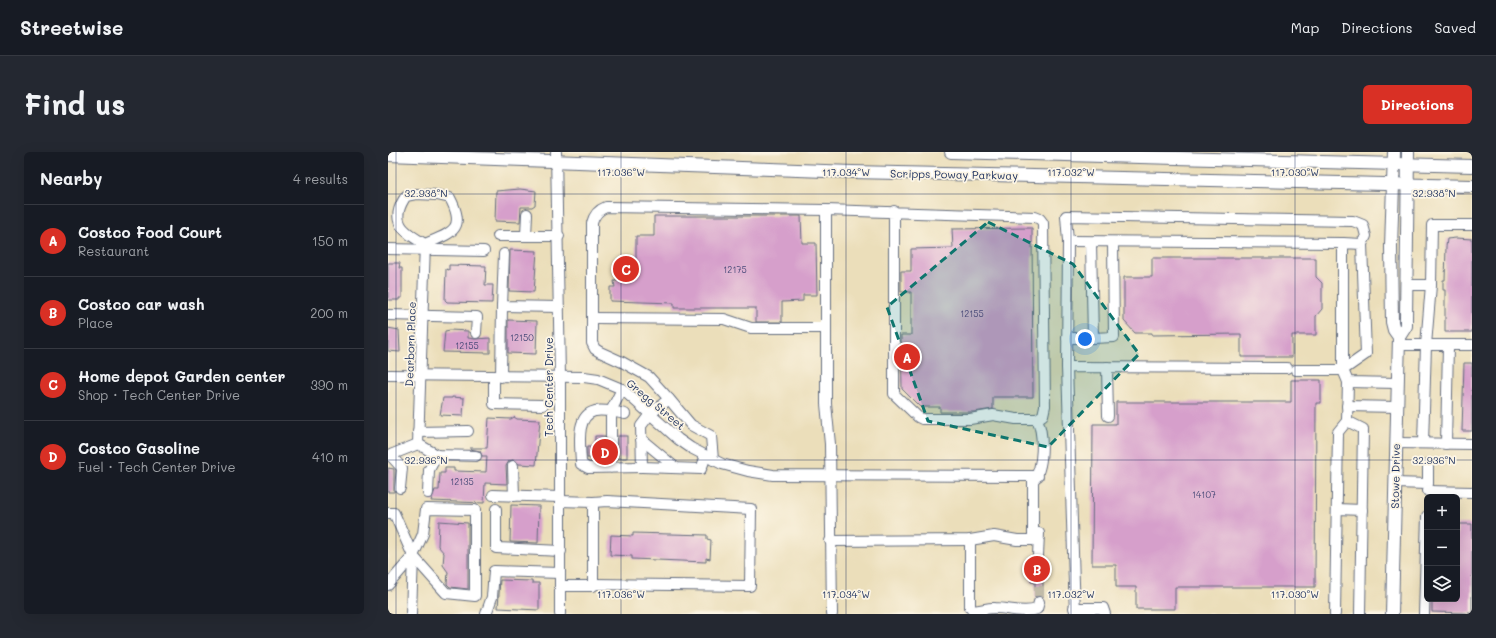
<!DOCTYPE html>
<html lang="en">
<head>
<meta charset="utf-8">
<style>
  body { margin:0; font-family:Mali,sans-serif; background:#242831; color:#f1f3f6 }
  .controls { position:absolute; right:12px; bottom:12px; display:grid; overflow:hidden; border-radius:6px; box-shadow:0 4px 16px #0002 }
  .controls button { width:36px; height:36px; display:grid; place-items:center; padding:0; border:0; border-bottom:1px solid #363941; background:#171b24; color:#f1f3f6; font:20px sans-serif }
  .you { position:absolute; left:697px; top:187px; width:14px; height:14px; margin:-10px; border:3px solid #fff; border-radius:50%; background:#1a73e8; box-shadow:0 0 0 6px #1a73e833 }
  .badge { display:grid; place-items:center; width:26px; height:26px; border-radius:50%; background:#d93025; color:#fff; font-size:13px; font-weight:700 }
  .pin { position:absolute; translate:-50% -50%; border:2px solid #fff; box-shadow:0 1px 4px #0006 }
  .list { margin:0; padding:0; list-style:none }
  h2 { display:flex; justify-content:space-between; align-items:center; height:52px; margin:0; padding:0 16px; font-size:17px }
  h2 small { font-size:13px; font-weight:400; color:#9ea1a6 }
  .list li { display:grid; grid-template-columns:26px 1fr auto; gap:12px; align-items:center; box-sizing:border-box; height:72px; padding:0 16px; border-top:1px solid #363941 }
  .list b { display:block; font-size:15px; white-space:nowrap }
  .list p { margin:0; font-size:13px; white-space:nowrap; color:#9ea1a6 }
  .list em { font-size:13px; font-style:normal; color:#9ea1a6 }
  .icon { flex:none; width:22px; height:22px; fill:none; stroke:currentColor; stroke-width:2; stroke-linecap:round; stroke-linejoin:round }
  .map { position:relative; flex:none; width:1084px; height:462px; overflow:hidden; border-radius:6px }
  header { display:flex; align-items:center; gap:24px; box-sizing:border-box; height:56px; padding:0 20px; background:#171b24; border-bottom:1px solid #363941 }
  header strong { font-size:19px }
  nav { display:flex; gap:22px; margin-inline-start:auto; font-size:14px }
  .intro { display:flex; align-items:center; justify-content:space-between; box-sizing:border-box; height:96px; padding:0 24px }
  h1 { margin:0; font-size:28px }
  .button { padding:10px 18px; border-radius:6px; background:#d93025; color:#fff; font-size:14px; font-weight:700 }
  main { display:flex; gap:24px; padding:0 24px }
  aside { flex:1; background:#171b24; border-radius:6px; box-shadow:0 4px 16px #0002 }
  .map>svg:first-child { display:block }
  .building { fill:#d69fcb }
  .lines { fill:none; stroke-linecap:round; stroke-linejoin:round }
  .minor-tunnel { stroke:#c1bba8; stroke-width:10; stroke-dasharray:10 5; stroke-linecap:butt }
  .minor-casing { stroke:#646c7e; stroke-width:12 }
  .major-casing { stroke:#646c7e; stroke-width:14 }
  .minor { stroke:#fff; stroke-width:10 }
  .major { stroke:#fff; stroke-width:12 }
  .marked { fill:#0f766e; fill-opacity:0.2; stroke:#0f766e; stroke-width:3; stroke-dasharray:8 5; stroke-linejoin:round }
  .ticks { fill:none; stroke:#1b2f5e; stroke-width:1; stroke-opacity:0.45 }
  .labels { text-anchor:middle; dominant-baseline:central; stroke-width:3.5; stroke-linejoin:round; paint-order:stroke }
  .number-label { font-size:9px; fill:#4a4b79 }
  .street-label { font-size:11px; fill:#1b2f5e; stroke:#fcf5e5 }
  .ticks-label { font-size:10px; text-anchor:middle; fill:#1b2f5e; stroke:#fcf5e5; stroke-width:3.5; stroke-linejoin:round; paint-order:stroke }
</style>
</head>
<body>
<header>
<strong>Streetwise</strong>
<nav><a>Map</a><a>Directions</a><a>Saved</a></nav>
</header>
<div class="intro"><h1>Find us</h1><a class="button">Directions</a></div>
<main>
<aside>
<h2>Nearby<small>4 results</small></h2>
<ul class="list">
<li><span class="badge">A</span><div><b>Costco Food Court</b><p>Restaurant</p></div><em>150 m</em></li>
<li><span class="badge">B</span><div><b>Costco car wash</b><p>Place</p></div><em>200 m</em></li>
<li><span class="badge">C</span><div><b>Home depot Garden center</b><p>Shop · Tech Center Drive</p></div><em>390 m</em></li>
<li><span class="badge">D</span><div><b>Costco Gasoline</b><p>Fuel · Tech Center Drive</p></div><em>410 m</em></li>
</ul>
</aside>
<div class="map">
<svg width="1084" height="462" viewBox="0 0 1084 462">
  <rect width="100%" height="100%" fill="#fcf5e5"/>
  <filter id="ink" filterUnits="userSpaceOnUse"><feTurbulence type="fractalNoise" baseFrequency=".025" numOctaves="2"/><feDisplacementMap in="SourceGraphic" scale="8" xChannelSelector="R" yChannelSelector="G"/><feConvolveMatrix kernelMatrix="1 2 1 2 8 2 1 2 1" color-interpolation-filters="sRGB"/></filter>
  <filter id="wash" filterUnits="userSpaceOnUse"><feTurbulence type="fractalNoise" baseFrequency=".012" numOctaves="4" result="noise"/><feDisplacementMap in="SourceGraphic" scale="16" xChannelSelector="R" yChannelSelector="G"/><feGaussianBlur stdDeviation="0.9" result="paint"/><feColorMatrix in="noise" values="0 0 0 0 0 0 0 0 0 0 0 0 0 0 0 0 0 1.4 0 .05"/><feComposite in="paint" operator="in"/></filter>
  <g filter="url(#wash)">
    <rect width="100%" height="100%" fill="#ebdeba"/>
    <g id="blocks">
      <g class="building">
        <path d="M132 37 148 39 147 53 144 55H133L132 70 107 69 108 39Z"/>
        <path d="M266 64H413L414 91H428L429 143H415V149L394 150V170H368V156H286V151L222 149V135H227L226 129H229V117H248V84H266Z"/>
        <path d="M644 76 645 245H605V257L586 260H552V255H532L514 237 513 183H523V140H513V119H523V97L565 96 564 77Z"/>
        <path d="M1068 86 1084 87V180H1057V138H1055V128H1057L1058 95 1059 87Z"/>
        <path d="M122 98 149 99 146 140 121 139Z"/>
        <path d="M764 106H928V125L934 131V157L928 164V183H904V205H853V182L764 183V181H747L736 169V125H764Z"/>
        <path d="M0 111H12L11 116H14V146H11V148H0Z"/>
        <path d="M61 113 98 114 97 133H105L104 151 59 150 57 148 58 117 61 118Z"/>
        <path d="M120 168 149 169 148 202 120 201Z"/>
        <path d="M0 176 11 178 12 200 0 199Z"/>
        <path d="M62 178 80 179V186L87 187 102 186V201L55 200 57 179Z"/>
        <path d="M1076 211H1084V279H1074Z"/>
        <path d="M903 228H933V251H928L927 435H787V457H748V435H728V413H704L705 272H728V250H903Z"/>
        <path d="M64 245 76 246 75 264 52 263 55 246H64Z"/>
        <path d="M126 265 129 267 152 268 148 313 131 312 125 308 121 309 118 314 119 332 97 331 96 351 43 349 47 338H51L52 321H57V316H66V319L98 320 99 304H94L92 299 82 297V296H99L101 266 123 267Z"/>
        <path d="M207 284H216V306H199V295H207Z"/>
        <rect x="230" y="284" width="9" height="22"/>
        <path d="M0 316 6 317V340H0Z"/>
        <path d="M123 353 151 354 150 391 122 390Z"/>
        <path d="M51 369 80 371V437L62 435 59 432 60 420 55 413 56 401 50 394Z"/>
        <path d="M1069 372H1084V461L1044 460V447H1069Z"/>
        <path d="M245 381 319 383V387L323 388 322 407 318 406V410L244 407V404L222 403 223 383 245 384Z"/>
        <path d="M644 404 647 410H650L655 408V445H647V430H643Z"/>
        <path d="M112 428 144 429V431H151V458L110 456Z"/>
      </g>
    </g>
  </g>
  <g filter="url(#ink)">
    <use href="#blocks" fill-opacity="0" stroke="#646c7e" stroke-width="1"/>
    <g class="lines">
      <path class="minor-tunnel" d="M650 404 651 450"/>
      <g class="minor-casing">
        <g id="minor">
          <path d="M168 0 172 225V462"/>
          <path d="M28 42 49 43 62 46C79 78 63 81 37 92 16 80 0 70 18 44Z"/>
          <path d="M110 84H171"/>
          <path d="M138 84 139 62"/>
          <path d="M680 89 955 91"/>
          <path d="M0 97 96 99"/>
          <path d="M116 102 114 154 171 155"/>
          <path d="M1018 133H1043L1044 73H1084"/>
          <path d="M0 163 89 165 88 181"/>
          <path d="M204 166 336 167 363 176H438"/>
          <path d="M679 186H705L703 90"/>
          <path d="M705 186 726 185 725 90"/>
          <path d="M1010 193H1084"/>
          <path d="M679 215 680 89 678 64 965 69 975 73 978 84 974 92 978 202 955 218V91L974 92"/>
          <path d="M719 215 720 264"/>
          <path d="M908 218H955L960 230 1009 231"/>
          <path d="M0 223 196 225 210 227 234 237 290 287 303 296 334 312 360 319 385 323 650 324"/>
          <path d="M106 225V252L155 253"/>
          <path d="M113 225 114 154"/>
          <path d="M234 237 223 259 237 262"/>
          <path d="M281 247 303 273 323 284 325 308"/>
          <path d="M959 254 1009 255"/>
          <path d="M649 267C656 282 656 316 645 329V383L650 388"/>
          <path d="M959 269 975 277 972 462"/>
          <path d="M30 280 80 279"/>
          <path d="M253 287 288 316"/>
          <path d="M1008 291 1084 292"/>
          <path d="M1035 291 1038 193 1043 133"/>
          <path d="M30 292 37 92"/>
          <path d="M30 292 49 303 88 304"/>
          <path d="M1058 292 1060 193"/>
          <path d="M0 304 30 292"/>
          <path d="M3 304 14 316 12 336"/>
          <path d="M318 304 313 317 254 315 253 274 262 262 281 247 261 225 234 210 212 200 207 197 204 191V71C206 63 210 58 218 55L438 58"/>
          <path d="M125 314 126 344"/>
          <path d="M223 316V259C218 259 212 258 207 259 186 264 193 297 193 312L200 316 254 315"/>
          <path d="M1007 331 1040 332V312"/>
          <path d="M1040 339 1084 340"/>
          <path d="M40 341 41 318 49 303"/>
          <path d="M105 343 172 345"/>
          <path d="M172 349 205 350V434H172"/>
          <path d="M205 350 219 349 363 357 362 434 205 432"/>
          <path d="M108 357V396L173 399"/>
          <path d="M949 357 974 358"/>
          <path d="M0 361H6L25 404 58 441 87 444V358L38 357 35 382 25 404 0 433"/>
          <path d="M582 388V455L584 458C592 460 599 455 607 456 620 456 636 462 649 457L651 450"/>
          <path d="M442 389 582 388 606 384 629 388H644L648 386"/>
          <path d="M650 404 651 381"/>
          <path d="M686 456H715L717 462"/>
          <path d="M23 462 25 404"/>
          <path d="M98 462 104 445 106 419 172 421"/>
          <path d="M444 462 442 292 438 252V58L647 65 652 67 655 71 657 254 655 263 649 267H628L605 263 582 267H534L530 265 506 242V59"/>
          <path d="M687 462 679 215 899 216"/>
          <path d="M947 462 950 280 959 269 960 230"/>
          <path d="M1036 462 1039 364"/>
        </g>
      </g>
      <g class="major-casing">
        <g id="major">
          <path d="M563 0 1084 14"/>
          <path d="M1006 0 1003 95 1004 170 1006 178 1011 185"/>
          <path d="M0 3 464 20 1084 34"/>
          <path d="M1004 462 1011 185 1018 174V167L1020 0"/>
        </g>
      </g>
      <use href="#minor" class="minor"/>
      <use href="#major" class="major"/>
    </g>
  </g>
  <path class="marked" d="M600 70 685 112 751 202 660 295 540 269 499 155Z"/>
  <path class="ticks" d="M8 0V462M233 0V462M458 0V462M683 0V462M907 0V462M0 42H1084M0 308H1084"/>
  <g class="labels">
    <g class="number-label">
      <text x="347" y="117">12175</text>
      <text x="584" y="161">12155</text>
      <text x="134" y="185">12150</text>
      <text x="79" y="193">12155</text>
      <text x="74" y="329">12135</text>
      <text x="816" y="342">14107</text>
    </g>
    <g class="street-label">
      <text transform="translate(566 22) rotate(1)">Scripps Poway Parkway</text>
      <text transform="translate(22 192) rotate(-88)">Dearborn Place</text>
      <text transform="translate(160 235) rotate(-90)">Tech Center Drive</text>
      <text transform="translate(268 252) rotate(40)">Gregg Street</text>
      <text transform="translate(1007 324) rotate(-89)">Stowe Drive</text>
    </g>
  </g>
  <g class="ticks-label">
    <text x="233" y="24">117.036°W</text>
    <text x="458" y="24">117.034°W</text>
    <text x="683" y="24">117.032°W</text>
    <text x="907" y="24">117.030°W</text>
    <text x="38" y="45">32.938°N</text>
    <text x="1046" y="45">32.938°N</text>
    <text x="38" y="312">32.936°N</text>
    <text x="1046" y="312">32.936°N</text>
    <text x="233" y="446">117.036°W</text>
    <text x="458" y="446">117.034°W</text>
    <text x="683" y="446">117.032°W</text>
    <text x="907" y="446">117.030°W</text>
  </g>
</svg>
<div class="controls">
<button>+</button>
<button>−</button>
<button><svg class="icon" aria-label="layers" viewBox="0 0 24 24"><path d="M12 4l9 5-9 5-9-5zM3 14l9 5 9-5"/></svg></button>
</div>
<div class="you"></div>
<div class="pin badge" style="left:519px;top:205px">A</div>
<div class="pin badge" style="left:649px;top:417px">B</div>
<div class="pin badge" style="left:238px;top:117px">C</div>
<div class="pin badge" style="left:217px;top:300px">D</div>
</div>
</main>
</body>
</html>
